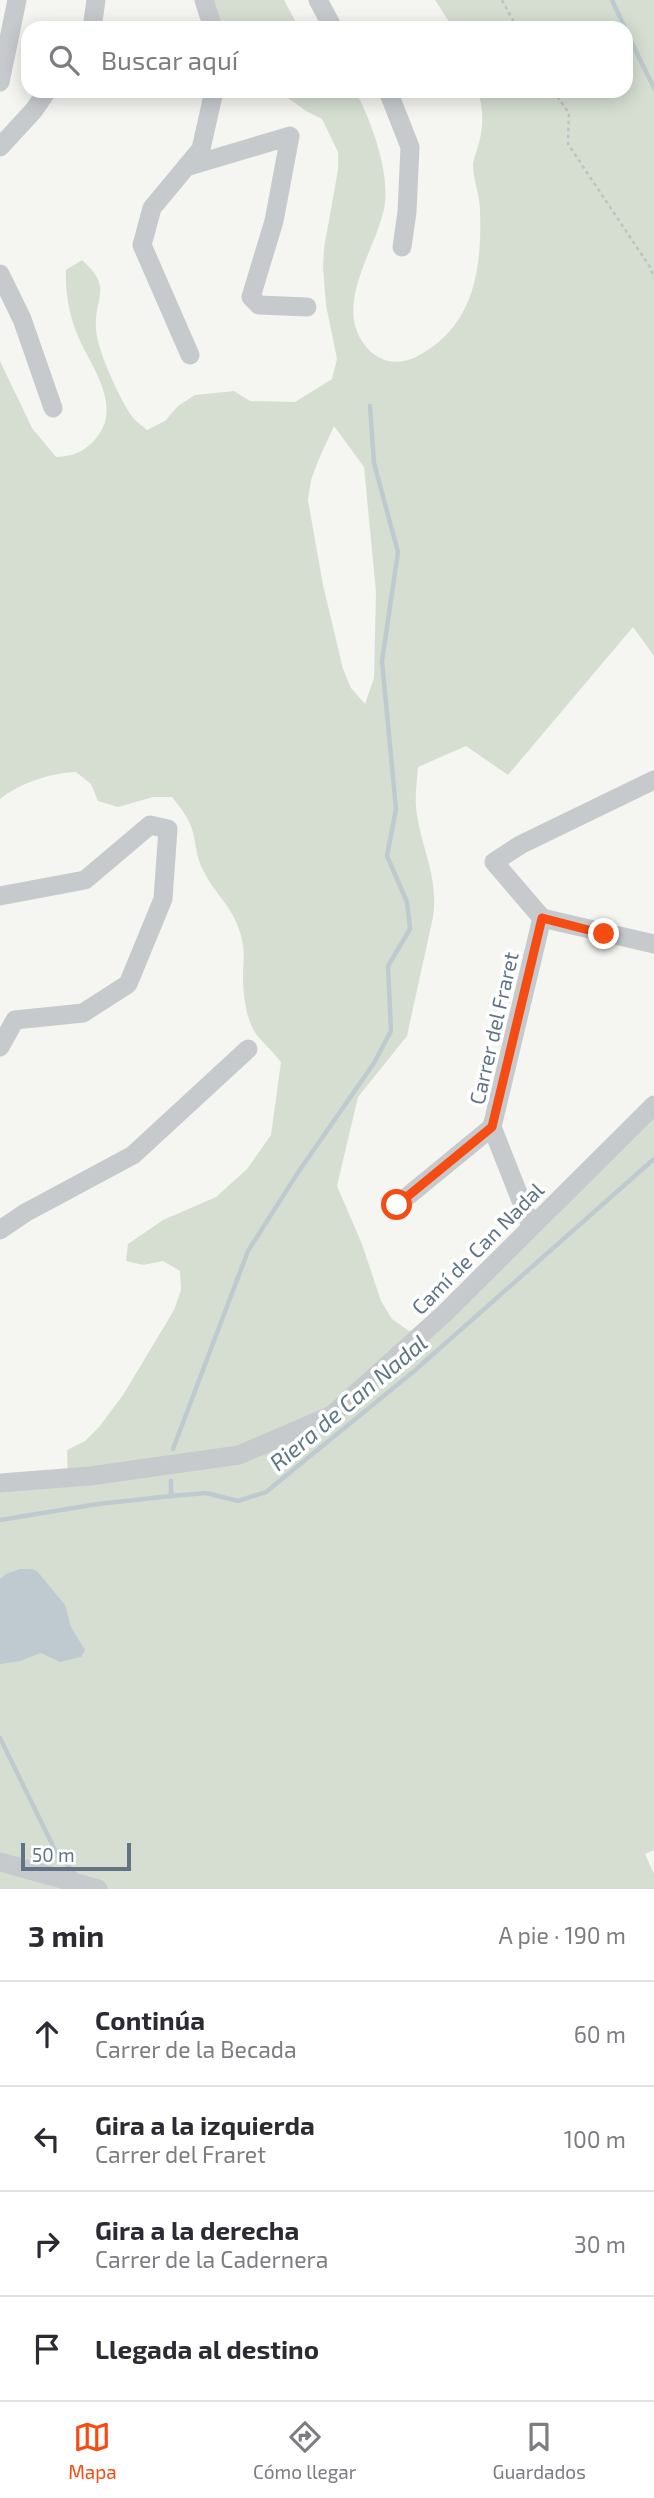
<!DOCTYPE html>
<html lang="es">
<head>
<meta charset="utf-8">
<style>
  body { margin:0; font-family:"Exo 2",sans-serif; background:#f7f7f7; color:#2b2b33 }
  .scale { position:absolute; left:21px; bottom:18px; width:110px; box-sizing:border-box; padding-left:7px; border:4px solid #617485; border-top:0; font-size:19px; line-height:24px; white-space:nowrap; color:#617485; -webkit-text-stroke:5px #fff; paint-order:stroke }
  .stop { position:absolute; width:21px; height:21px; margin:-16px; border:5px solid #f44c12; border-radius:50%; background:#fff }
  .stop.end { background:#f44c12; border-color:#fff; box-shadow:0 2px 7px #0008 }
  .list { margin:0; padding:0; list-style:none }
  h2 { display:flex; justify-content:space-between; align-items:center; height:91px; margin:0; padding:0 28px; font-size:30px }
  h2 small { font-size:23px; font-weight:400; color:#7c7c81 }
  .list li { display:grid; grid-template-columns:46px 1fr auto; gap:21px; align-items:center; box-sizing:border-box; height:105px; padding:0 28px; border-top:2px solid #e1e1e2 }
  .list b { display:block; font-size:26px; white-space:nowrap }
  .list p { margin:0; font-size:23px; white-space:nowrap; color:#7c7c81 }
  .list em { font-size:23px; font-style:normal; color:#7c7c81 }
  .icon { flex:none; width:38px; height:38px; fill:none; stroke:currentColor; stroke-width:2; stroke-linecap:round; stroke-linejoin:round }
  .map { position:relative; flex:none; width:654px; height:1889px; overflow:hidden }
  .search { position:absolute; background:#fff; box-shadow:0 4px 18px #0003; left:21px; right:21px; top:21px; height:77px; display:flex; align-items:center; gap:18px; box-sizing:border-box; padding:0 24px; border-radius:21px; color:#7c7c81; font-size:26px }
  .sheet { height:511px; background:#fff }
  nav { display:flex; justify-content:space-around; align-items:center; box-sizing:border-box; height:98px; border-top:2px solid #e1e1e2; background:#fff; font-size:19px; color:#7c7c81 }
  nav a { display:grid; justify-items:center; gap:4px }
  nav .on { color:#f44c12 }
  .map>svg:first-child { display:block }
  .green { fill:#d6ded2; fill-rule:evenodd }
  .water { fill:#becacf }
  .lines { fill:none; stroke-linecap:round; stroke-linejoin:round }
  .stream { stroke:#becacf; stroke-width:4.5 }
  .path { stroke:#c0c1c3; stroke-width:2.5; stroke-dasharray:3.5 3.5; stroke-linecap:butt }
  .minor { stroke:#c7cacd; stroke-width:19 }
  .route { stroke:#f44c12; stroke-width:9 }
  .labels { text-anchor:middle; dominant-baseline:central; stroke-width:7; stroke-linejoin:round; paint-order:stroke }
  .street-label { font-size:21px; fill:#617485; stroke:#fff }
  .water-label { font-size:23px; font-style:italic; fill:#5d7783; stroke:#fff }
</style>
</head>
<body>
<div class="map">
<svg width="654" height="1889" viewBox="0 0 654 1889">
  <rect width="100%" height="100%" fill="#f5f6f1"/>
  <g class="green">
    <path d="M211 0H284L299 28H223L213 11Z"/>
    <path d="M435 0H654V656L633 627 508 775 466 746 418 767C417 780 415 794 416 807 420 847 439 874 433 917L407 1036 358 1097 337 1186 362 1244 381 1301 392 1319 409 1331 431 1328 654 1116V1850L645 1854 654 1874V1889H0V1491L68 1484 67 1450 85 1441 99 1427 123 1395 174 1310 181 1290 180 1271 163 1261 143 1265 126 1261 128 1244 163 1220 216 1197 247 1169 271 1135 281 1062C273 1052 264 1044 256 1034 246 1020 243 994 243 977 243 964 245 953 242 940 235 907 216 897 203 870 196 858 196 842 192 829 188 817 180 807 172 797H153L118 807 98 801 91 784 76 772C50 773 20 783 0 799V361L32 428 56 457C74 456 85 452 97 437 121 407 94 370 81 343 70 320 65 295 66 270L82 260C114 289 94 295 96 329 97 350 119 397 131 415 135 421 142 425 147 430L165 421 178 406 195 395 234 391 250 401 295 402 332 379 337 359 326 305 323 267 324 248 338 170V152L322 119 306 111 278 91H355C371 119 389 170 385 203 379 248 329 306 368 349 381 363 399 365 416 357 474 327 482 270 480 211 480 195 473 180 473 164 474 157 477 150 479 143 484 124 483 109 478 91H626V28H453ZM334 426 364 467 376 592 374 678 365 704 351 688 343 669 323 585 308 500 311 480 318 461Z"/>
  </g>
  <path class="water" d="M20 1569H32L37 1571 65 1605 71 1627 85 1650 81 1657 60 1662 41 1653 20 1661 0 1664V1579L6 1574Z"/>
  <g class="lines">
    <g class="stream">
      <path d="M612 0 625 28"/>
      <path d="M626 31 654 88"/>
      <path d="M173 1449 248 1251 297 1174 374 1063 391 1031 388 966 410 929 407 902 387 856 396 809 382 661 398 552 374 463 370 406"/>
      <path d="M171 1481V1496"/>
      <path d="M0 1520 98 1504 171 1496 206 1493 238 1501 266 1492 413 1372 654 1159"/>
      <path d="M0 1738 54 1848 77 1877"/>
    </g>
    <g class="path">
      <path d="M502 0 517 28"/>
      <path d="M553 91 569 113 568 144 650 267 654 278"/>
    </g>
    <g class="minor">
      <path d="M204 0 213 28"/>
      <path d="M318 0 333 28"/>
      <path d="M92 28 96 0"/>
      <path d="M0 82 17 0"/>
      <path d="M388 91 410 147 407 212 402 247"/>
      <path d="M0 147 34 110 47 91"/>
      <path d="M186 167 290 136 274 221 251 297 259 305 307 307"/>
      <path d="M0 274 22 319 53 408"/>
      <path d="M190 355 142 245 152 208 201 149 214 91"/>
      <path d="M654 780 520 845 494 862 542 918 654 944"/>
      <path d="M0 896 85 880 150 825 168 829 163 899 128 984 83 1013 15 1020 0 1047"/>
      <path d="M397 1205 492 1127"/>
      <path d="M531 1226 492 1127 542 918"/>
      <path d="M0 1230 25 1213 133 1155 248 1049"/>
      <path d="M0 1483 90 1476 239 1455 332 1415 446 1312 654 1105"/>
      <path d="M0 1862 98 1889"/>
    </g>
  </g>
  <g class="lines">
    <path class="route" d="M397 1205 492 1127 542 918 604 934"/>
  </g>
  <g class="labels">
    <g class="street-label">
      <text transform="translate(493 1028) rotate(-77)">Carrer del Fraret</text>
      <text transform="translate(477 1248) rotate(-45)">Camí de Can Nadal</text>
    </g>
    <g class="water-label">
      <text transform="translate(348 1402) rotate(-40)">Riera de Can Nadal</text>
    </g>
  </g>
</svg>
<div class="scale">50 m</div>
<div class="stop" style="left:397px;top:1205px"></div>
<div class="stop end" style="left:604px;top:934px"></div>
<div class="search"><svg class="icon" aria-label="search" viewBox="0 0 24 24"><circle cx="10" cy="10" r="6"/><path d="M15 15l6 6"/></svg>Buscar aquí</div>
</div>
<section class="sheet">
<h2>3 min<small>A pie · 190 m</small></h2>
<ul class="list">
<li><svg class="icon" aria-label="ahead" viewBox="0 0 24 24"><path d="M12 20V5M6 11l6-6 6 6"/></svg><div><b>Continúa</b><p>Carrer de la Becada</p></div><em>60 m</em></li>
<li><svg class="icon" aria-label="left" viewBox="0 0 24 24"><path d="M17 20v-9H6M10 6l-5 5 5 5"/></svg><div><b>Gira a la izquierda</b><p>Carrer del Fraret</p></div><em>100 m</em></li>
<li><svg class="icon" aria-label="right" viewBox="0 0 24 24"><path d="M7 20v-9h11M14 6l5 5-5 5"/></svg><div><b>Gira a la derecha</b><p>Carrer de la Cadernera</p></div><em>30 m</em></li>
<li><svg class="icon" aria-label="arrive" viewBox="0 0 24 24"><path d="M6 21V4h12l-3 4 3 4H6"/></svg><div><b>Llegada al destino</b></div></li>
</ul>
</section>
<nav>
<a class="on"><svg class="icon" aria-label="map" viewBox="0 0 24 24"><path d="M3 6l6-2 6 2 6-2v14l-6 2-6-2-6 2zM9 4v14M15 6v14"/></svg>Mapa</a>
<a><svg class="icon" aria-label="directions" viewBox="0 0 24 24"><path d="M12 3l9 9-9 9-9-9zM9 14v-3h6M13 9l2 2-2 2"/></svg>Cómo llegar</a>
<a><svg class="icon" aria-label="saved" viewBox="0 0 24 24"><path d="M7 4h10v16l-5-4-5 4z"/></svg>Guardados</a>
</nav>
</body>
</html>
